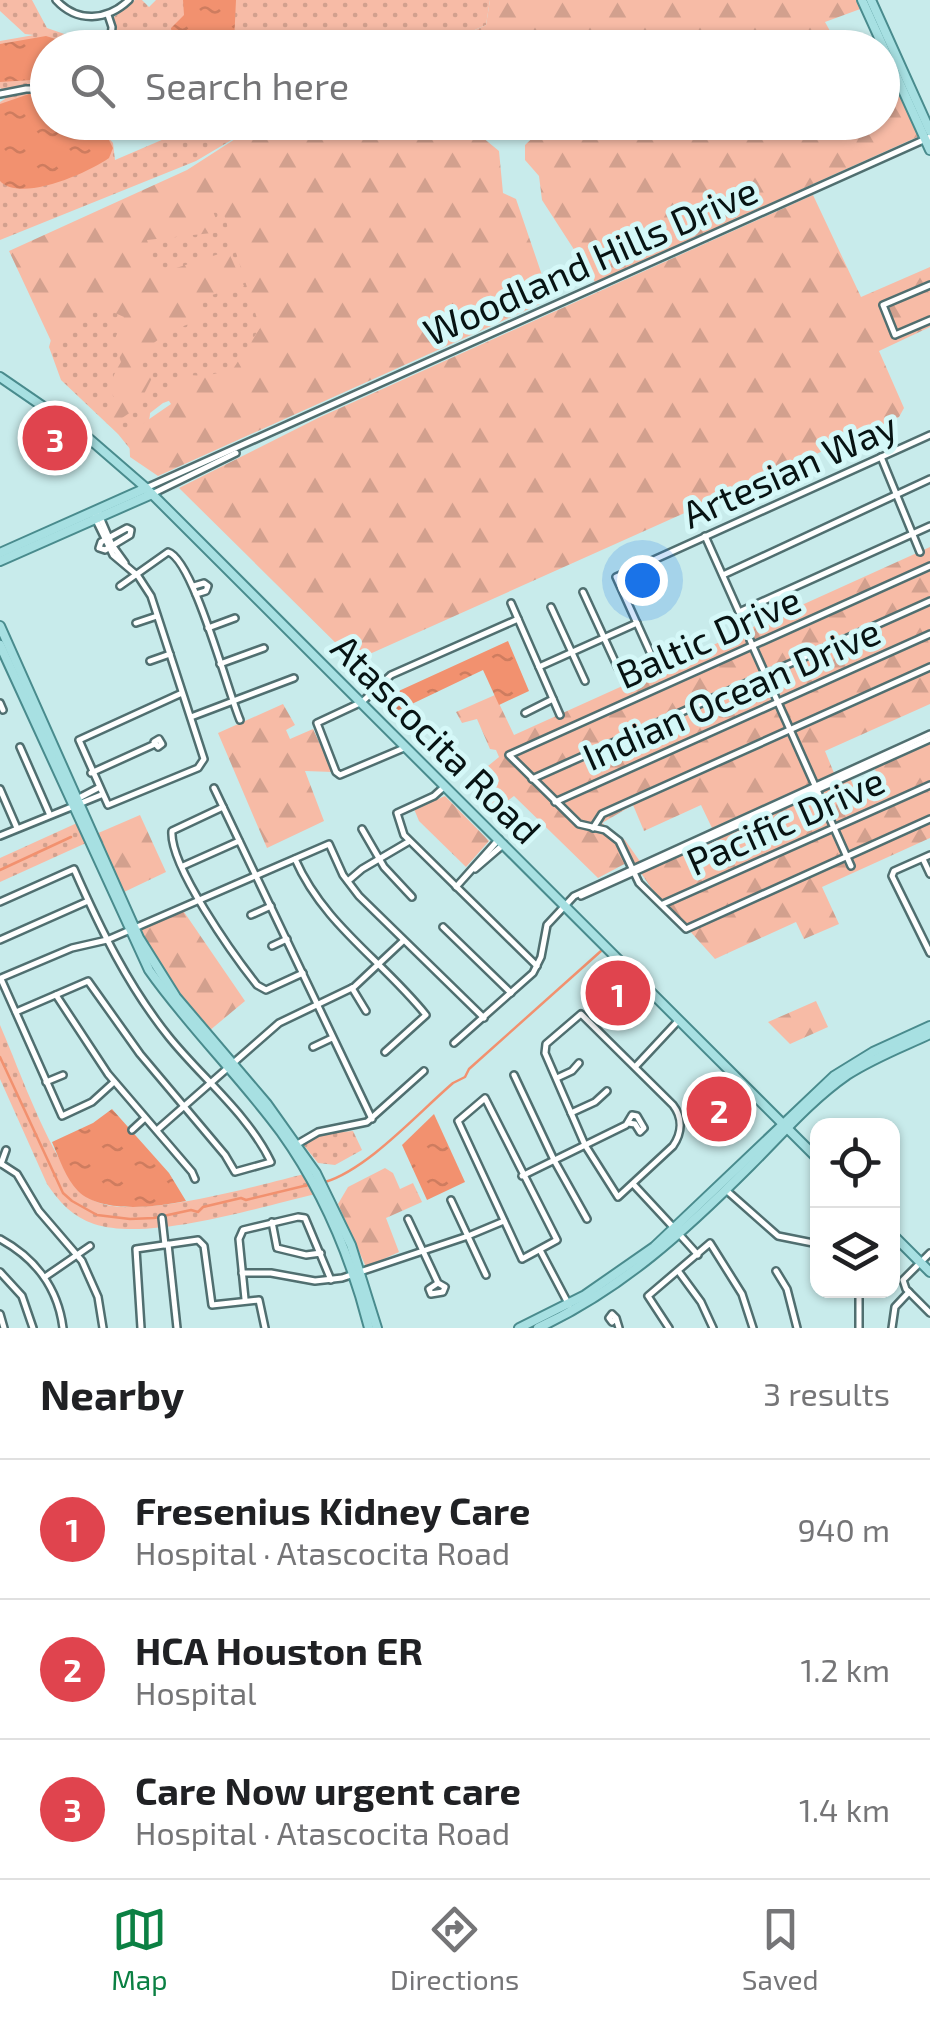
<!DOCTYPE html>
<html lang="en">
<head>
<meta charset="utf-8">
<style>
  body { margin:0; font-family:"Exo 2",sans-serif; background:#f2f2f2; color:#202124 }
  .controls { position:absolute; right:30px; bottom:30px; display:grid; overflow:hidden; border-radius:20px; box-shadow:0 2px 8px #0004 }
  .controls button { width:90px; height:90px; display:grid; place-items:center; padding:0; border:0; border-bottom:2px solid #e0e0e0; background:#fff; color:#202124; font:50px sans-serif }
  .you { position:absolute; left:642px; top:580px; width:35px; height:35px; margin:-25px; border:8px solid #fff; border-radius:50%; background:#1a73e8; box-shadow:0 0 0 15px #1a73e833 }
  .badge { display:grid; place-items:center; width:65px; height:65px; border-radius:50%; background:#0b8043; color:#fff; font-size:32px; font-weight:700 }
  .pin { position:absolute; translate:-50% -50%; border:5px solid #fff; box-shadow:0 2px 10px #0006 }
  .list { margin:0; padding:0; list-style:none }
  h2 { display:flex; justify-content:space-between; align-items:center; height:130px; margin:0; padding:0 40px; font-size:42px }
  h2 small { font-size:32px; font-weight:400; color:#757577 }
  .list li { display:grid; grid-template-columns:65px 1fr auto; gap:30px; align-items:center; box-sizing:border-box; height:140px; padding:0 40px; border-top:2px solid #e0e0e0 }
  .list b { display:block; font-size:38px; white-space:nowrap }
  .list p { margin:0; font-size:32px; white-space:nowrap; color:#757577 }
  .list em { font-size:32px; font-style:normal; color:#757577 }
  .icon { flex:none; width:55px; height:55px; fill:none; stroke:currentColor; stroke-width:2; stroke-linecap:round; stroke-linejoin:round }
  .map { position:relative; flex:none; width:930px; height:1328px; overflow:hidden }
  .search { position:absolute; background:#fff; box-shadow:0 2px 8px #0004; left:30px; right:30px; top:30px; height:110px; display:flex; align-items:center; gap:25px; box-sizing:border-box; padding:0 35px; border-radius:55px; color:#757577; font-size:38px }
  .sheet { height:550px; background:#fff }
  nav { display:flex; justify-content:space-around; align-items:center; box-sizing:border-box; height:140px; border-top:2px solid #e0e0e0; background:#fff; font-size:28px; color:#757577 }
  nav a { display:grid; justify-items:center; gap:5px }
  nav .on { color:#0b8043 }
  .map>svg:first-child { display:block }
  .grass { fill:url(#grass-dots) }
  .forest { fill:url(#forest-firs) }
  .water { fill:url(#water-ripples) }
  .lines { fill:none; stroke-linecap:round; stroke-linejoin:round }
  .stream { stroke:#f2916f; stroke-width:2.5 }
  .minor-casing { stroke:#506f70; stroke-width:10 }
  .major-casing { stroke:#498b8d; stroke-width:12 }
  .minor { stroke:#fff; stroke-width:5 }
  .major { stroke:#a7e0e2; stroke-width:8 }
  .labels { text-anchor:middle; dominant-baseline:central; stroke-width:10; stroke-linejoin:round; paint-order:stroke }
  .street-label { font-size:38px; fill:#071313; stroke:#d5f8f8 }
</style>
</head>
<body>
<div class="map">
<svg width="930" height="1328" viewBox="0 0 930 1328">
  <defs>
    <pattern id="grass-dots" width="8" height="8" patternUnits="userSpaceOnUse" patternTransform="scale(2.5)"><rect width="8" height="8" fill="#f7bba6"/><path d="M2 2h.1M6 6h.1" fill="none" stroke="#d2a08e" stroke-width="1.8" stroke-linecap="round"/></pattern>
    <pattern id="forest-firs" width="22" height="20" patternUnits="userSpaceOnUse" patternTransform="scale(2.5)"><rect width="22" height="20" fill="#f7bba6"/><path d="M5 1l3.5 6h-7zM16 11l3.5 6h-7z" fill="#d2a08e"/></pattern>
    <pattern id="water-ripples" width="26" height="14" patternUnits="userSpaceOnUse" patternTransform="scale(2.5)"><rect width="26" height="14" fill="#f2916f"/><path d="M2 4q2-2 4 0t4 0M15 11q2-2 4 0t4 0" fill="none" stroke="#ce7c5f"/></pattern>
  </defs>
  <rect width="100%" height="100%" fill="#c8ebeb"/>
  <g class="grass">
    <path d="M0 0H32L47 28 102 47 48 48 47 86 3 90 0 88V41L34 35 25 34 0 11Z"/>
    <path d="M135 0H142L149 7 156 0H490L486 25 434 48 115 47 114 17Z"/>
    <path d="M47 90 48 122 64 123C72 138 90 131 105 134L113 143 115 160 192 127 193 123H260L196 161 0 240V102L5 99V94Z"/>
    <path d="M221 193 278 361 163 403 150 413C150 428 136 437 135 455L118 434 61 380 49 347 52 336 86 303 154 280 122 251Z"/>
    <path d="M77 823 86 843 0 882V858Z"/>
    <path d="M0 1025C20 1071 52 1164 87 1196 120 1227 261 1184 305 1174L316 1194C259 1207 149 1242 94 1224 73 1217 59 1202 47 1184L0 1079Z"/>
    <path d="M353 1131 362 1150 335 1165 318 1163 302 1143 320 1134Z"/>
  </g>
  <g class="forest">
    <path d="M490 0H859L863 8 825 22 839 47 435 48 486 25Z"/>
    <path d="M887 53 924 134 595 282 542 200 539 176 525 160V145L544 127V123L882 122 883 56Z"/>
    <path d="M260 123H465L499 151 503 193 516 199 545 284 540 304 158 476 130 457 129 433 171 404 165 395 188 375 206 376 233 369 260 328 219 199 211 206 221 232 147 240 158 274 228 251 244 286 201 298 205 318C180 327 145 339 137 368L152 378 137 408 110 426 105 419 116 401C106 387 113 376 121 362L114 341 124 317 95 304 71 334 51 341 9 251 187 170Z"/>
    <path d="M813 195 861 297 930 267V327L879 351 904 408 899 417 354 661 179 488 318 418Z"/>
    <path d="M930 547V704L825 751 834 773 712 828 701 805 644 831 633 805 602 823 625 840 646 870 850 778 860 801 884 791 874 767 930 743V838L822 887 839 924 804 939 796 922 715 959 652 889 632 860 598 878 514 796 493 812 484 807 482 797 499 781 488 766 499 757 496 750 490 749 477 719 462 723 456 712 495 695 514 735Z"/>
    <path d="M283 704 295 725 286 730 290 739 313 729 333 772 305 771 324 821 267 848 218 733Z"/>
    <path d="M445 796 489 841 466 867 419 821 414 809Z"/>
    <path d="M140 815 166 872 122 893 96 834Z"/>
    <path d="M182 909 245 1001 209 1031C188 1004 147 961 141 928Z"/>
    <path d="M816 1001 828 1027 790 1044 768 1022Z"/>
    <path d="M385 1168 393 1173 400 1189 413 1183 422 1202 386 1218 399 1252 366 1267 338 1204 348 1187Z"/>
  </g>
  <g class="water">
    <path d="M183 0H236L234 43 229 47H209L202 38 190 41 172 36 171 28 184 15Z"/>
    <path d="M46 36 81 47 48 48 47 79 0 82V44Z"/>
    <path d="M29 94 47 96 48 122 62 123 66 131 108 138 113 148 109 158C88 173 20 203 0 181V104Z"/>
    <path d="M508 641 529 691 499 705 483 670 393 713 379 700Z"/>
    <path d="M112 1109 169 1173 186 1201C157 1207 101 1214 78 1191 66 1179 59 1158 52 1142L93 1123Z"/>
    <path d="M434 1114 465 1182 427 1200 402 1145Z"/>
  </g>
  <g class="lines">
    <g class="stream">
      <path d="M0 870 71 837"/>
      <path d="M0 1057 63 1193 72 1201 97 1215 130 1219 154 1218 191 1210 198 1212 203 1207 241 1198 246 1200 312 1184"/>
      <path d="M325 1182C368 1169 418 1113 453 1083L465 1077 469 1069 601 951"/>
    </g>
    <g class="minor-casing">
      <g id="minor">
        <path d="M56 0C77 23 107 21 129 0"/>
        <path d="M108 15 112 27 110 48"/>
        <path d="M0 94 26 89H48"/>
        <path d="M930 285 883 305 895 335 930 320"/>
        <path d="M881 457 920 552"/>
        <path d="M146 488 930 137"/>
        <path d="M152 494 236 453"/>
        <path d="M97 510 112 545 125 563"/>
        <path d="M94 516 113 555 138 576 151 596 204 759 198 768 108 805 79 740 182 693"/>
        <path d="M127 528 131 530 130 535 105 550 99 548 101 542Z"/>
        <path d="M705 536 739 612 930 526"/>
        <path d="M930 566 509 755 579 824 605 830 619 841 639 883 686 929 930 819"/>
        <path d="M723 575 930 479"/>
        <path d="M120 586 168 552C193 559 227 689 240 720"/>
        <path d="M194 586 204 583 208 586 206 591 196 594"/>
        <path d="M583 592 618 668"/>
        <path d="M511 603 560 715"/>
        <path d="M551 607 585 681"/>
        <path d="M136 623 157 616"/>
        <path d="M208 628 235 618"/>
        <path d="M750 640 851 866"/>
        <path d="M650 652 616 577 930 435"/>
        <path d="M150 661 170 654"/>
        <path d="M220 664 264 648"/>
        <path d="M539 667 637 623"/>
        <path d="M0 703 3 710"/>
        <path d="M525 713 553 699"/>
        <path d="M191 717 294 678"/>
        <path d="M159 739 162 744 158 747 154 742Z"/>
        <path d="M20 747 49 813"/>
        <path d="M404 748 340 775 336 772 317 723 362 702 391 675 518 619"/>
        <path d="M91 773 155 744"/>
        <path d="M532 779 930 601"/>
        <path d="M445 786 434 796 397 813 404 835 537 966"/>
        <path d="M214 788 372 1119"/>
        <path d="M0 789 17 828"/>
        <path d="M77 799 98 788"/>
        <path d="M555 802 930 634"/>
        <path d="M223 807 172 831C169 865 234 956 257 985L266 990 303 973"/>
        <path d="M593 828 602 814 930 667"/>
        <path d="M362 829 384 867 412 897"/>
        <path d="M0 836 101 795"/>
        <path d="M930 855 894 871 892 876 930 953"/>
        <path d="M295 859C324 925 382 960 426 1015L385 1052"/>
        <path d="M923 859 930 874"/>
        <path d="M183 866 239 841"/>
        <path d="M475 869 504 844"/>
        <path d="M348 881 362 869 408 842"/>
        <path d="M456 887 499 839"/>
        <path d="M581 896 930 739"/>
        <path d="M0 902 74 869C100 928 128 986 169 1037 202 1078 248 1114 271 1162L235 1172 225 1155 140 1054 88 981 16 1012"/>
        <path d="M663 904 930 785"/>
        <path d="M251 915 271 906"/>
        <path d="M443 927 511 993"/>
        <path d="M0 940 88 901"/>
        <path d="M272 946 287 939"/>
        <path d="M1 978 72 948 107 940 329 844 343 875 359 896 484 1018"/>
        <path d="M1 979 62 1116 92 1102 114 1082"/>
        <path d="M352 988 366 1011"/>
        <path d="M56 995 108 1074 192 1172 195 1179"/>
        <path d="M581 1014 673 1105C683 1118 682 1133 673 1146L618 1197 585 1145 545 1053 546 1044Z"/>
        <path d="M454 1043 533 973 541 957 547 925 574 896 930 734"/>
        <path d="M313 1047 332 1038"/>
        <path d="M636 1066 678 1021"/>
        <path d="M514 1075 554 1160 587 1219"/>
        <path d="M557 1078 572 1071 579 1063"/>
        <path d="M46 1082 63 1075"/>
        <path d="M485 1098 557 1240 522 1259 458 1121Z"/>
        <path d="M571 1113 595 1102 607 1091"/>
        <path d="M132 1130 145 1118"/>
        <path d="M157 1130 279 1023 354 987 403 941"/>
        <path d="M294 1146 318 1132 367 1122 424 1071"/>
        <path d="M0 1163 17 1174 39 1211 82 1261 98 1297 103 1328"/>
        <path d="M1 1164 6 1150"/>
        <path d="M522 1176 626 1125 632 1115 637 1116 644 1128 640 1132 635 1124 628 1123"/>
        <path d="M634 1185 673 1227"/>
        <path d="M726 1190 778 1236 818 1244"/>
        <path d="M451 1200 486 1275"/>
        <path d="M162 1218 165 1245"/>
        <path d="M408 1219 438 1283 445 1287 443 1292 431 1294 429 1289 438 1283"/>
        <path d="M272 1222 277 1248 306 1255 321 1253"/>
        <path d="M680 1235 698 1255"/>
        <path d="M0 1239C35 1258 58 1288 63 1328"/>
        <path d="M168 1244 177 1328"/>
        <path d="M540 1250 569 1305"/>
        <path d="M930 1253 903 1280 906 1289 930 1313"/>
        <path d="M776 1271 787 1289 797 1328"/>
        <path d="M0 1272 22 1296 33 1328"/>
        <path d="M679 1272 701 1302 713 1328"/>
        <path d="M242 1273H271L315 1281 342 1278 468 1236 504 1221"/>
        <path d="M45 1277 90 1246"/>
        <path d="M245 1299 239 1239 243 1230 298 1217 305 1218 331 1280"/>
        <path d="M0 1314 4 1328"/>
        <path d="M616 1318 612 1314 609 1318 612 1322 616 1318 619 1328"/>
        <path d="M141 1328 136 1249 198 1240 204 1246 212 1305 259 1300 265 1328"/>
        <path d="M669 1328 648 1296 710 1243 742 1294 753 1328"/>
        <path d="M859 1328V1290"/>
        <path d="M892 1328 895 1307 909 1292"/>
      </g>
    </g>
    <g class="major-casing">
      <g id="major">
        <path d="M862 0 930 150"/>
        <path d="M871 0 930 131"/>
        <path d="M0 377 86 436 146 488 818 1159"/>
        <path d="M0 553 146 488"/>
        <path d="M0 561 152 494"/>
        <path d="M0 626 139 938 176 997 267 1104 316 1173 351 1245 377 1328"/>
        <path d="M0 645 149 970C189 1027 240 1076 281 1132 324 1192 351 1257 369 1328"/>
        <path d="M892 1234 930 1272"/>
        <path d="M519 1328 585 1295 654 1247 834 1076 873 1052 930 1026"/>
        <path d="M538 1328C622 1289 686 1230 751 1165 782 1134 811 1100 847 1075 873 1058 902 1047 930 1034"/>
      </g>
    </g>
    <use href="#minor" class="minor"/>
    <use href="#major" class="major"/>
  </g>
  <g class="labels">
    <g class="street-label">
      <text transform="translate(590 260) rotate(-24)">Woodland Hills Drive</text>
      <text transform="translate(789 469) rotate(-24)">Artesian Way</text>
      <text transform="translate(708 636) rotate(-24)">Baltic Drive</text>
      <text transform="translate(731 693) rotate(-24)">Indian Ocean Drive</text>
      <text transform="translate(437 738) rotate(45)">Atascocita Road</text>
      <text transform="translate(785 820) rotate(-24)">Pacific Drive</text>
    </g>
  </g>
</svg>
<div class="controls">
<button><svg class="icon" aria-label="locate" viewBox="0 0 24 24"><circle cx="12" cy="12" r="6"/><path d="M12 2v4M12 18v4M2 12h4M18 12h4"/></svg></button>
<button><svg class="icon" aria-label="layers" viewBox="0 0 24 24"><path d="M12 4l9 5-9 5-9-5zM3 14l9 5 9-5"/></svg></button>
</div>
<div class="you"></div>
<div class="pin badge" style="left:618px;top:993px;background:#e0444e">1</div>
<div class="pin badge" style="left:719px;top:1109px;background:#e0444e">2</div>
<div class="pin badge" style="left:55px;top:438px;background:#e0444e">3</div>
<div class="search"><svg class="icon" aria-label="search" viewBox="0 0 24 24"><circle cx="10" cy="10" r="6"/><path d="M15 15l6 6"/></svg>Search here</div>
</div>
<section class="sheet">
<h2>Nearby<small>3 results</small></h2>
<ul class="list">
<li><span class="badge" style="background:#e0444e">1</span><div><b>Fresenius Kidney Care</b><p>Hospital · Atascocita Road</p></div><em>940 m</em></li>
<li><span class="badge" style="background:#e0444e">2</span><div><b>HCA Houston ER</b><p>Hospital</p></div><em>1.2 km</em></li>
<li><span class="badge" style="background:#e0444e">3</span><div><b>Care Now urgent care</b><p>Hospital · Atascocita Road</p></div><em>1.4 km</em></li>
</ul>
</section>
<nav>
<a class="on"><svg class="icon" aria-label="map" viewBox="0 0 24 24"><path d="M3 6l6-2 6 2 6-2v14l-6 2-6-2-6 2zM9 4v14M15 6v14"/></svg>Map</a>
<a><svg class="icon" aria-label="directions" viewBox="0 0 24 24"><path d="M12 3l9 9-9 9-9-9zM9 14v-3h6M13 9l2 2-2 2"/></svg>Directions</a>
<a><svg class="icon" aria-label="saved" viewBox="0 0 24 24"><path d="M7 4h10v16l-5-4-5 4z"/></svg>Saved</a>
</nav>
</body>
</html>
